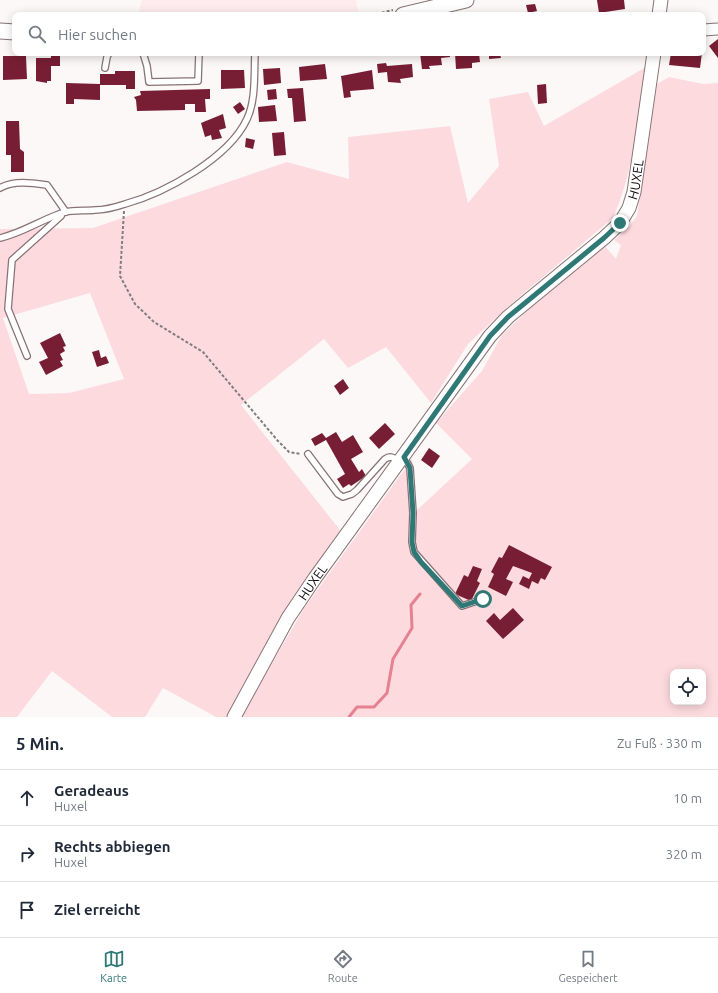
<!DOCTYPE html>
<html lang="de">
<head>
<meta charset="utf-8">
<style>
  body { margin:0; font-family:Ubuntu,sans-serif; background:#f6f6f7; color:#1f2937 }
  .controls { position:absolute; right:12px; bottom:12px; display:grid; overflow:hidden; border-radius:8px; box-shadow:0 2px 10px #0003 }
  .controls button { width:36px; height:36px; display:grid; place-items:center; padding:0; border:0; border-bottom:1px solid #e0e1e3; background:#fff; color:#1f2937; font:20px sans-serif }
  .stop { position:absolute; width:12px; height:12px; margin:-9px; border:3px solid #2f7875; border-radius:50%; background:#fff }
  .stop.end { background:#2f7875; border-color:#fff; box-shadow:0 1px 4px #0008 }
  .list { margin:0; padding:0; list-style:none }
  h2 { display:flex; justify-content:space-between; align-items:center; height:52px; margin:0; padding:0 16px; font-size:17px }
  h2 small { font-size:13px; font-weight:400; color:#747a83 }
  .list li { display:grid; grid-template-columns:26px 1fr auto; gap:12px; align-items:center; box-sizing:border-box; height:56px; padding:0 16px; border-top:1px solid #e0e1e3 }
  .list b { display:block; font-size:15px; white-space:nowrap }
  .list p { margin:0; font-size:13px; white-space:nowrap; color:#747a83 }
  .list em { font-size:13px; font-style:normal; color:#747a83 }
  .icon { flex:none; width:22px; height:22px; fill:none; stroke:currentColor; stroke-width:2; stroke-linecap:round; stroke-linejoin:round }
  .map { position:relative; flex:none; width:718px; height:717px; overflow:hidden }
  .search { position:absolute; background:#fff; box-shadow:0 2px 10px #0003; left:12px; right:12px; top:12px; height:44px; display:flex; align-items:center; gap:10px; box-sizing:border-box; padding:0 14px; border-radius:8px; color:#747a83; font-size:15px }
  .sheet { height:220px; background:#fff }
  nav { display:flex; justify-content:space-around; align-items:center; box-sizing:border-box; height:56px; border-top:1px solid #e0e1e3; background:#fff; font-size:11px; color:#747a83 }
  nav a { display:grid; justify-items:center; gap:2px }
  nav .on { color:#2f7875 }
  .map>svg:first-child { display:block }
  .built { fill:#feebed }
  .green { fill:#fddade; fill-rule:evenodd }
  .lines { fill:none; stroke-linecap:round; stroke-linejoin:round }
  .stream { stroke:#e58190; stroke-width:3 }
  .building { fill:#781e34 }
  .service-casing { stroke:#877375; stroke-width:8 }
  .minor-casing { stroke:#877375; stroke-width:13 }
  .tertiary-casing { stroke:#877375; stroke-width:15 }
  .secondary-casing { stroke:#877375; stroke-width:17 }
  .path { stroke:#827d7d; stroke-width:2; stroke-dasharray:3 2; stroke-linecap:butt }
  .service { stroke:#fff; stroke-width:5.5 }
  .minor { stroke:#fff; stroke-width:11 }
  .tertiary { stroke:#fff; stroke-width:13 }
  .secondary { stroke:#fff; stroke-width:15 }
  .route { stroke:#2f7875; stroke-width:5 }
  .labels { text-anchor:middle; dominant-baseline:central; stroke-width:4; stroke-linejoin:round; paint-order:stroke }
  .street-label { font-size:13px; fill:#130c0d; stroke:#fff }
</style>
</head>
<body>
<div class="map">
<svg width="718" height="717" viewBox="0 0 718 717">
  <rect width="100%" height="100%" fill="#fcf8f8"/>
  <path class="built" d="M142 0H356L359 15H138Z"/>
  <g class="green">
    <path d="M646 67C638 118 634 171 613 218L511 304 468 344 431 403 386 347 348 368 324 339 241 405 340 530 306 578 227 717H216L163 688 145 717H112L52 671 17 717H0V229L93 228 287 162 349 179 348 137 450 126 468 203 499 166 489 99 528 92 544 126ZM90 293 124 379 69 393 29 394 3 318Z"/>
    <path d="M669 77 703 84 718 83V717H240L305 607 412 459 416 511 472 459 436 423 482 371 502 335 543 296 605 246 616 259 621 245 614 240 627 229 637 216 657 84ZM673 672H703V702H673Z"/>
  </g>
  <g class="lines">
    <path class="stream" d="M349 717 357 707H374L387 693 393 659 412 628 411 605 420 594"/>
  </g>
  <g class="building">
    <path d="M597 0H624L625 9 599 13Z"/>
    <path d="M535 4 537 11 528 13 526 5Z"/>
    <path d="M718 39V58L709 46Z"/>
    <path d="M420 53H450V57L441 58 442 65 429 66 430 69H422Z"/>
    <path d="M455 53H479L480 62 472 63V68L456 69Z"/>
    <path d="M489 53H504V54H500L501 58 489 59Z"/>
    <path d="M671 53H702L700 68 669 65Z"/>
    <path d="M3 56H26L27 79 3 80Z"/>
    <path d="M51 56H60V66H51V81H47V83L36 81V58H51Z"/>
    <path d="M386 63 387 66 412 64 413 77 400 79 401 83 388 82 387 72 378 73 377 64Z"/>
    <path d="M325 64 327 79 300 81 299 67Z"/>
    <path d="M280 68 281 83 264 85 263 69Z"/>
    <path d="M221 70H244L245 88 221 89Z"/>
    <path d="M372 70 374 89 350 91 351 97 344 98 341 76Z"/>
    <path d="M115 71H135V89H126V85H100V74H115Z"/>
    <path d="M66 83 100 84V100L74 99V104H66Z"/>
    <path d="M546 84 547 103 538 104 537 85Z"/>
    <path d="M303 88 306 121 294 122 292 98H288L287 89Z"/>
    <path d="M210 89V99H205L206 112H195V104H185V110L137 111 136 100 134 97 141 95 140 91Z"/>
    <path d="M276 89 277 99 268 100 267 90Z"/>
    <path d="M240 102 245 109 238 114 233 107Z"/>
    <path d="M275 105 277 121 259 122 258 107Z"/>
    <path d="M223 114 226 128 219 130 222 138 212 140 211 135 205 137 201 123Z"/>
    <path d="M6 121H19L20 149 24 152V172H11V155H6Z"/>
    <path d="M284 132 286 155 274 156 272 133Z"/>
    <path d="M246 138 255 140 253 149 245 147Z"/>
    <path d="M60 333 66 346 63 347 65 351 60 354 63 360 60 361 63 366 46 375 39 362 48 358 40 343Z"/>
    <path d="M99 350 101 358 106 356 109 363 97 367 92 352Z"/>
    <path d="M343 379 349 388 340 395 334 386Z"/>
    <path d="M385 423 395 434 379 449 369 438Z"/>
    <path d="M336 432 342 442 353 435 363 452 351 459 359 472 362 469 366 476 351 486 349 484 343 488 337 479 345 474 326 440 315 446 311 439 322 433 326 438Z"/>
    <path d="M429 448 440 456 432 468 421 460Z"/>
    <path d="M509 545 552 567 545 580 541 578 538 584 532 581 529 589 519 584 523 576 529 579 532 573 513 566 506 579 513 582 506 596 488 587 494 574 491 572 499 557 502 558Z"/>
    <path d="M473 566 482 569 477 581 480 583 471 601 455 594 464 575 468 577Z"/>
    <path d="M513 608 524 620 503 639 486 621 494 613 500 620Z"/>
  </g>
  <g class="lines">
    <g class="service-casing">
      <g id="service">
        <path d="M143 53 147 66 149 82 198 81 199 53"/>
        <path d="M105 68 107 57 109 53"/>
        <path d="M0 188C13 180 33 183 47 185L66 212"/>
        <path d="M0 238C23 233 42 219 65 212 74 210 86 211 95 210 105 210 116 207 125 204 165 193 229 158 247 119 256 100 254 74 255 53"/>
        <path d="M27 356 8 309 12 260 61 216"/>
        <path d="M308 454 338 494 343 497 352 494 357 490 385 459C391 455 394 458 400 462"/>
        <path d="M404 457 410 468 413 513 412 542 414 552 462 606 483 599"/>
      </g>
    </g>
    <g class="minor-casing">
      <path id="minor" d="M703 30 718 29"/>
    </g>
    <g class="tertiary-casing">
      <g id="tertiary">
        <path d="M659 15 661 0"/>
        <path id="s1" d="M234 717 288 618 315 578 490 336 508 317 604 238 620 223 629 208 634 192 654 53"/>
      </g>
    </g>
    <g class="secondary-casing">
      <g id="secondary">
        <path d="M403 15 466 0"/>
        <path d="M0 31 15 32"/>
      </g>
    </g>
    <g class="path">
      <path d="M372 15 393 10"/>
      <path d="M124 211 120 276 135 304 154 322 203 352 278 441 289 452 301 454"/>
    </g>
    <use href="#service" class="service"/>
    <use href="#minor" class="minor"/>
    <use href="#tertiary" class="tertiary"/>
    <use href="#secondary" class="secondary"/>
  </g>
  <g class="lines">
    <path class="route" d="M483 599 462 606 421 562 414 552 412 542 413 513 410 468 404 457 490 336 508 317 604 238 620 223"/>
  </g>
  <g class="labels">
    <g class="street-label">
      <text stroke="none"><textPath href="#s1" startOffset="679">HUXEL</textPath></text>
      <text stroke="none"><textPath href="#s1" startOffset="156">HUXEL</textPath></text>
    </g>
  </g>
</svg>
<div class="controls">
<button><svg class="icon" aria-label="locate" viewBox="0 0 24 24"><circle cx="12" cy="12" r="6"/><path d="M12 2v4M12 18v4M2 12h4M18 12h4"/></svg></button>
</div>
<div class="stop" style="left:483px;top:599px"></div>
<div class="stop end" style="left:620px;top:223px"></div>
<div class="search"><svg class="icon" aria-label="search" viewBox="0 0 24 24"><circle cx="10" cy="10" r="6"/><path d="M15 15l6 6"/></svg>Hier suchen</div>
</div>
<section class="sheet">
<h2>5 Min.<small>Zu Fuß · 330 m</small></h2>
<ul class="list">
<li><svg class="icon" aria-label="ahead" viewBox="0 0 24 24"><path d="M12 20V5M6 11l6-6 6 6"/></svg><div><b>Geradeaus</b><p>Huxel</p></div><em>10 m</em></li>
<li><svg class="icon" aria-label="right" viewBox="0 0 24 24"><path d="M7 20v-9h11M14 6l5 5-5 5"/></svg><div><b>Rechts abbiegen</b><p>Huxel</p></div><em>320 m</em></li>
<li><svg class="icon" aria-label="arrive" viewBox="0 0 24 24"><path d="M6 21V4h12l-3 4 3 4H6"/></svg><div><b>Ziel erreicht</b></div></li>
</ul>
</section>
<nav>
<a class="on"><svg class="icon" aria-label="map" viewBox="0 0 24 24"><path d="M3 6l6-2 6 2 6-2v14l-6 2-6-2-6 2zM9 4v14M15 6v14"/></svg>Karte</a>
<a><svg class="icon" aria-label="directions" viewBox="0 0 24 24"><path d="M12 3l9 9-9 9-9-9zM9 14v-3h6M13 9l2 2-2 2"/></svg>Route</a>
<a><svg class="icon" aria-label="saved" viewBox="0 0 24 24"><path d="M7 4h10v16l-5-4-5 4z"/></svg>Gespeichert</a>
</nav>
</body>
</html>
